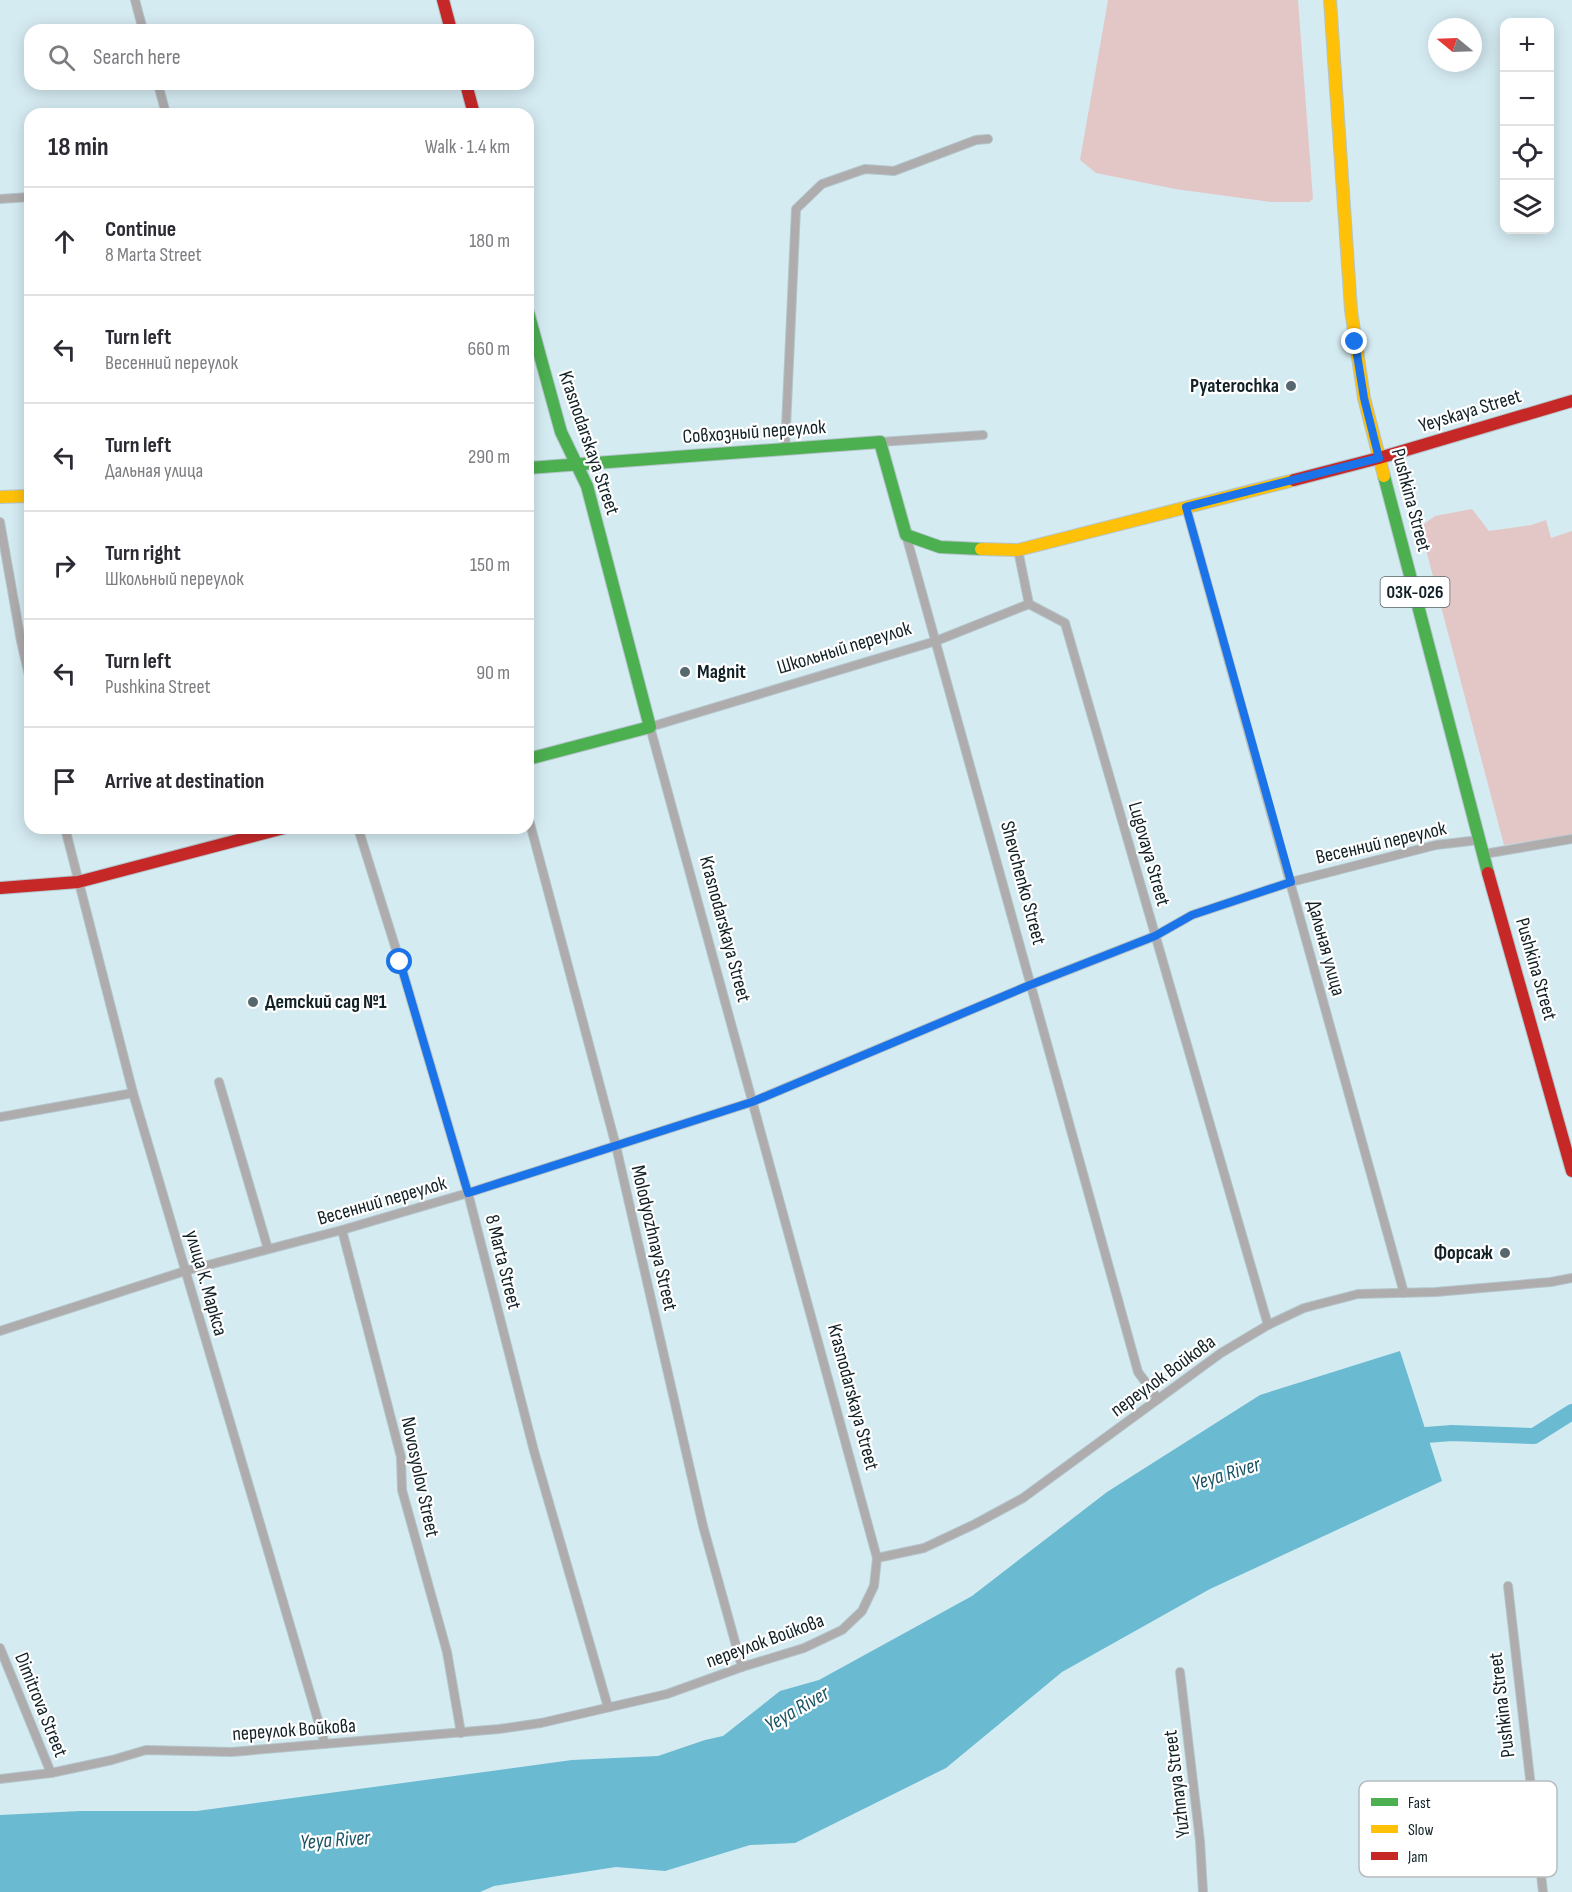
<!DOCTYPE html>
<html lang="en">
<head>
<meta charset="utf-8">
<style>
  body { margin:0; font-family:"Sofia Sans Condensed",sans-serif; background:#f7f7f7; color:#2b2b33 }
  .controls { position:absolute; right:18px; top:18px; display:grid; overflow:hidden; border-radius:12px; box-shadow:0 3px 15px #0003 }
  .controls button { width:54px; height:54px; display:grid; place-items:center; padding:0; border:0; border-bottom:2px solid #e1e1e2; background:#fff; color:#2b2b33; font:30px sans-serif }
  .compass { position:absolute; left:1428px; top:18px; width:54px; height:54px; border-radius:50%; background:#fff; box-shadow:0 3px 15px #0003; rotate:289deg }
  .stop { position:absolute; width:18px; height:18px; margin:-14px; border:4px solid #1a73e8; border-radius:50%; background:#fff }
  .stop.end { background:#1a73e8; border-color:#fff; box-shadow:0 2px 6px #0008 }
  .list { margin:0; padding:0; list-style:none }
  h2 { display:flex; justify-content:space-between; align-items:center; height:78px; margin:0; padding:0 24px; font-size:26px }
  h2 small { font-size:20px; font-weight:400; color:#7c7c81 }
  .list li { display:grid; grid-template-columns:39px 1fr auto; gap:18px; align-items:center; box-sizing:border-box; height:108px; padding:0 24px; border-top:2px solid #e1e1e2 }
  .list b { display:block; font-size:22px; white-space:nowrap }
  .list p { margin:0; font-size:20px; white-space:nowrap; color:#7c7c81 }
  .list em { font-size:20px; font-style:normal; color:#7c7c81 }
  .icon { flex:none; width:33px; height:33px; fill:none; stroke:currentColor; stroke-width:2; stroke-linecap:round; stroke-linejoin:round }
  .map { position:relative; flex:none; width:1572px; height:1892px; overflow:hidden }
  .search { position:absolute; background:#fff; box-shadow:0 3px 15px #0003; left:24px; top:24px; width:510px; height:66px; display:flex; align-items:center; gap:15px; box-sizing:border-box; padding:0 21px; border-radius:18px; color:#7c7c81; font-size:22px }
  .panel { position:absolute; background:#fff; box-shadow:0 3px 15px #0003; left:24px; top:108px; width:510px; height:726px; border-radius:18px }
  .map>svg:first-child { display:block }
  .green { fill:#e3c7c7 }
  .water { fill:#6abad1 }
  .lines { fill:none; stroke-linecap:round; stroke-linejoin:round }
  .river { stroke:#6abad1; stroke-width:16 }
  .street-casing { stroke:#b4c5cb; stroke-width:10 }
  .fast-casing { stroke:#b4c5cb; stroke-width:14 }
  .slow-casing { stroke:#b4c5cb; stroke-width:14 }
  .jam-casing { stroke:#b4c5cb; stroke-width:14 }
  .street { stroke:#aeacac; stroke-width:8 }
  .fast { stroke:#4caf50; stroke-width:12 }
  .slow { stroke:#ffc107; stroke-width:12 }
  .jam { stroke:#c62828; stroke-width:12 }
  .route { stroke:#1a73e8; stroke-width:8 }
  .poi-dot { fill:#56686d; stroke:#fff; stroke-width:2 }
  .labels { text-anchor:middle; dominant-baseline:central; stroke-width:4.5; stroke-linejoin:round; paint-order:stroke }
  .shield { fill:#fff; stroke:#586467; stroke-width:1.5 }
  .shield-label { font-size:18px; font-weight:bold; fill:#112126 }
  .poi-label { font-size:20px; font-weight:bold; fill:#112126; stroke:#fff; text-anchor:end }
  .street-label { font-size:20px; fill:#112126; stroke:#fff }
  .water-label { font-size:21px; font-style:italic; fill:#1a5363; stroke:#fff }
  .key { fill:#fff; stroke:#b8bcbe; stroke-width:1.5 }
  .key-label { font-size:16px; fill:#112126 }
</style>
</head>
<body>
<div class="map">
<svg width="1572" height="1892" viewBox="0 0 1572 1892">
  <rect width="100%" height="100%" fill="#d5ebf2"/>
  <g class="green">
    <path d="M1108 0H1298L1313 199 1309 202H1271L1175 189 1096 173 1080 160Z"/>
    <path d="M1472 509 1489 531 1531 525 1546 520 1551 538 1572 531V835L1504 845 1420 527 1435 516Z"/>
  </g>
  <path class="water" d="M1400 1351 1442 1481 1210 1589 1062 1672 946 1768 795 1843 750 1845 665 1871 616 1867 494 1886 480 1892H0V1815L80 1811H197L572 1760 658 1756 705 1740 723 1736 780 1691 819 1680 972 1596 1107 1492 1260 1395Z"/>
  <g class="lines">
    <path class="river" d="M1404 1442 1426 1435 1452 1433 1534 1436 1572 1412"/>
    <g class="street-casing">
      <g id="street">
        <path d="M135 0 143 30"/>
        <path d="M158 84 166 114"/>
        <path d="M0 199 30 197"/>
        <path d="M880 442 983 435"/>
        <path d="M785 449 796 209 822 184 865 169 894 171 976 140 988 139"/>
        <path d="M1186 507 1404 1293"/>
        <path d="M0 522 21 641 30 680"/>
        <path d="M906 535 1138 1372 1158 1399"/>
        <path d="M1018 550 1029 604 1065 623 1268 1325"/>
        <path d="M528 816 616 1146 703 1526 742 1667"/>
        <path d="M65 828 133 1093 325 1744"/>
        <path d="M358 828 400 962 468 1193 534 1451 608 1707"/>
        <path d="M1484 854 1572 839"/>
        <path d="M219 1082 268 1249"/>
        <path d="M0 1117 133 1093"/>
        <path d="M342 1230 401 1457 402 1490 447 1652 461 1733"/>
        <path d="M0 1331 185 1271 342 1230 468 1193 752 1102 1030 985 1155 936 1192 915 1291 882 1436 845 1479 840"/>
        <path d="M877 1558 650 727 936 641 1029 604"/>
        <path d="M1508 1586 1543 1892"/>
        <path d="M0 1648 51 1773"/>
        <path d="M1180 1672 1200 1841 1203 1892"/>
        <path d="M0 1779 51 1773 112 1760 146 1750 232 1752 499 1729 541 1723 667 1694 742 1667 804 1648 842 1630 862 1611 874 1586 877 1558 924 1548 975 1524 1023 1498 1221 1353 1268 1325 1304 1308 1358 1294 1436 1292 1551 1282 1572 1278"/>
      </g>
    </g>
    <g class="fast-casing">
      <g id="fast">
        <path d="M528 312 561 432 587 486 650 727 528 759"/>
        <path d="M528 468 880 442 906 535 940 547 981 549"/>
        <path d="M1384 476 1488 873"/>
      </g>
    </g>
    <g class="slow-casing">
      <g id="slow">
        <path d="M1330 0 1351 310 1364 398 1384 476"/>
        <path d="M0 497 30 496"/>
        <path d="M981 549 1018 550 1294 480"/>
      </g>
    </g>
    <g class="jam-casing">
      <g id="jam">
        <path d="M443 0 451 30"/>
        <path d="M466 84 474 114"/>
        <path d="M1294 480 1379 458 1572 401"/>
        <path d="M1488 873 1572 1171"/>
        <path d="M0 888 78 882 284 828"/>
      </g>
    </g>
    <use href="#street" class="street"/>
    <use href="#fast" class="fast"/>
    <use href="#slow" class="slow"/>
    <use href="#jam" class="jam"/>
  </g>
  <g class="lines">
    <path class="route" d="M400 962 468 1193 752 1102 1030 985 1155 936 1192 915 1291 882 1186 507 1379 458 1364 398 1355 342"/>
  </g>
  <g class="poi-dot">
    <circle cx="1291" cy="386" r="6"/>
    <circle cx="685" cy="672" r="6"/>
    <circle cx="253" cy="1002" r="6"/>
    <circle cx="1505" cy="1253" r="6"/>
  </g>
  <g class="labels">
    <rect class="shield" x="1380.5" y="577" width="69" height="30" rx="4.5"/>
    <g class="shield-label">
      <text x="1415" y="592">03К-026</text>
    </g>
    <g class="poi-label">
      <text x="1279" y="386">Pyaterochka</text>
      <text x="697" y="672" text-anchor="start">Magnit</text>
      <text x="265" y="1002" text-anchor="start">Детский сад №1</text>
      <text x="1493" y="1253">Форсаж</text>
    </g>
    <g class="street-label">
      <text transform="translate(1470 411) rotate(-17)">Yeyskaya Street</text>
      <text transform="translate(754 432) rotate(-4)">Совхозный переулок</text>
      <text transform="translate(589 443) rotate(71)">Krasnodarskaya Street</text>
      <text transform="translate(1411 500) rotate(75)">Pushkina Street</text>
      <text transform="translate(844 648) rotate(-17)">Школьный переулок</text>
      <text transform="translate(1381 843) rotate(-13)">Весенний переулок</text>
      <text transform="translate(1149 854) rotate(74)">Lugovaya Street</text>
      <text transform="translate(1023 883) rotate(75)">Shevchenko Street</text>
      <text transform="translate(725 929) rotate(75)">Krasnodarskaya Street</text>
      <text transform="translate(1326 948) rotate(75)">Дальная улица</text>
      <text transform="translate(1536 969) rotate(74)">Pushkina Street</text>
      <text transform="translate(382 1201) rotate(-16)">Весенний переулок</text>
      <text transform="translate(654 1238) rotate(77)">Molodyozhnaya Street</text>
      <text transform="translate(503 1262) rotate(76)">8 Marta Street</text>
      <text transform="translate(206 1283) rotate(74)">улица К. Маркса</text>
      <text transform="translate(1163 1376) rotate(-36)">переулок Войкова</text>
      <text transform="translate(853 1397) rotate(75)">Krasnodarskaya Street</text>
      <text transform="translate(420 1477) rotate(78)">Novosyolov Street</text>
      <text transform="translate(765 1641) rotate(-20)">переулок Войкова</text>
      <text transform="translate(41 1705) rotate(68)">Dimitrova Street</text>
      <text transform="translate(1502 1705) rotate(-97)">Pushkina Street</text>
      <text transform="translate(294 1730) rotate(-4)">переулок Войкова</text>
      <text transform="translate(1177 1784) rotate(-97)">Yuzhnaya Street</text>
    </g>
    <g class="water-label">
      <text transform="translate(1226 1474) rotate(-17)">Yeya River</text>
      <text transform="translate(797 1709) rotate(-30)">Yeya River</text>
      <text transform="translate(335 1840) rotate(-4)">Yeya River</text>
    </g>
  </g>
  <rect x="1359" y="1781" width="198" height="96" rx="9" class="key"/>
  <rect x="1371" y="1798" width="27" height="8" fill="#4caf50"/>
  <rect x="1371" y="1825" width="27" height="8" fill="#ffc107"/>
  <rect x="1371" y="1852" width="27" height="8" fill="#c62828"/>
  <g class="key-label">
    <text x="1408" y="1808">Fast</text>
    <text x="1408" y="1835">Slow</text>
    <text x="1408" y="1862">Jam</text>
  </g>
</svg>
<div class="controls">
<button>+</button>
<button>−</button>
<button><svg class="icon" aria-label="locate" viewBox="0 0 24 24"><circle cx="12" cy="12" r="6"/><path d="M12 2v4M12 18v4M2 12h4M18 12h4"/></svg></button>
<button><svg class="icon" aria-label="layers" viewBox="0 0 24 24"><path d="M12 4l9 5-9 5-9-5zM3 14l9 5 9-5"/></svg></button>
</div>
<svg class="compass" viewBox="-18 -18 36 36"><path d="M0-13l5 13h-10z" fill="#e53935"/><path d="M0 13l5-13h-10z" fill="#7c7c81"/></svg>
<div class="stop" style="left:400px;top:962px"></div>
<div class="stop end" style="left:1355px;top:342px"></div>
<div class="search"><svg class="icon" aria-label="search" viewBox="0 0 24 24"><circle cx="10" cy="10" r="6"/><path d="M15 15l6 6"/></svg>Search here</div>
<section class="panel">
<h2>18 min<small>Walk · 1.4 km</small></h2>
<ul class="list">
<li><svg class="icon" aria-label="ahead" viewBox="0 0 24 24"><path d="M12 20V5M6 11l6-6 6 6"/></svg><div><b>Continue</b><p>8 Marta Street</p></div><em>180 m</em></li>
<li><svg class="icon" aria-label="left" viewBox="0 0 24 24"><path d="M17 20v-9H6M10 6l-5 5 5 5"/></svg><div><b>Turn left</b><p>Весенний переулок</p></div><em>660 m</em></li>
<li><svg class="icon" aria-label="left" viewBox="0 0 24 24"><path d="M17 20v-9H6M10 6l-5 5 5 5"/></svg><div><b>Turn left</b><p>Дальная улица</p></div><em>290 m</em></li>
<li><svg class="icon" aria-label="right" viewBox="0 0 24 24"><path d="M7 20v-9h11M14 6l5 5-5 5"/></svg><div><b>Turn right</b><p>Школьный переулок</p></div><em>150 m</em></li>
<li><svg class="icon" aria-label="left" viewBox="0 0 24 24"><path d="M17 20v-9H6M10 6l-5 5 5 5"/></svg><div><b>Turn left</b><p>Pushkina Street</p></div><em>90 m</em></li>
<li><svg class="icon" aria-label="arrive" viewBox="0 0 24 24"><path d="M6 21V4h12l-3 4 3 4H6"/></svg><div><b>Arrive at destination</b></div></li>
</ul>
</section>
</div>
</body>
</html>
